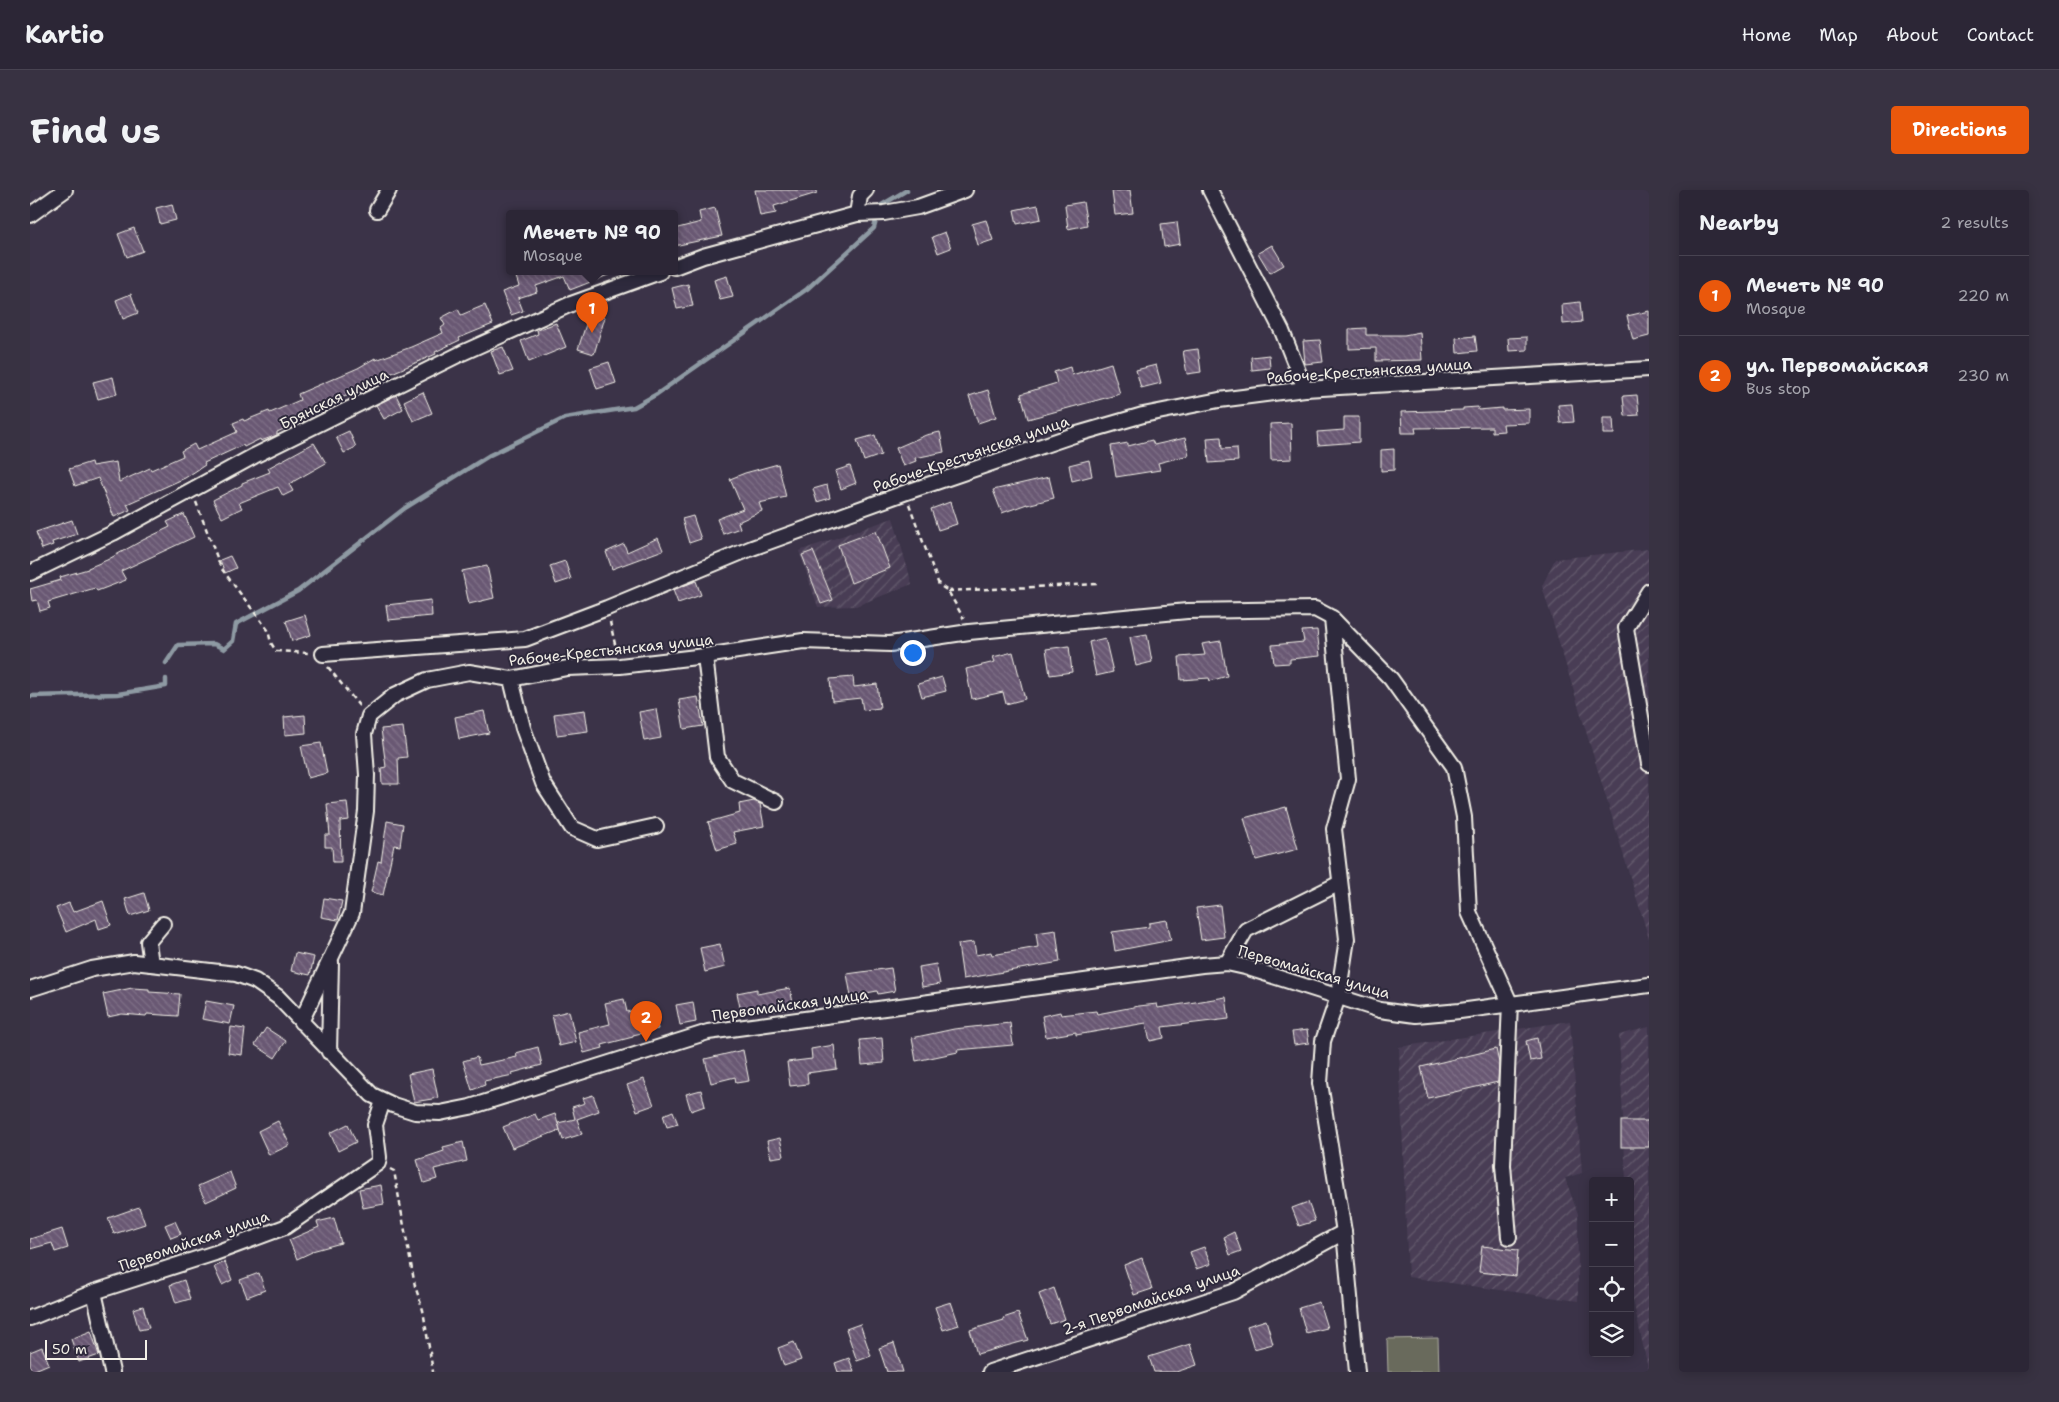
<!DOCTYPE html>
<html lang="en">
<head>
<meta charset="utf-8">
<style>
  body { margin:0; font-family:"Shantell Sans",sans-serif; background:#383242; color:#f1f3f6 }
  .controls { position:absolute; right:15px; bottom:15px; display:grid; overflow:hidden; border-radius:5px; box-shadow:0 2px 12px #0003 }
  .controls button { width:45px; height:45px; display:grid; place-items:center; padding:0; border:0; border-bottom:1px solid #484351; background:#2c2636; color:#f1f3f6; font:25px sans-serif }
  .scale { position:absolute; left:15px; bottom:12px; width:102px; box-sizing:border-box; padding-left:5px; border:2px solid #f4f1e8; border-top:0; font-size:14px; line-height:18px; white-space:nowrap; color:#f4f1e8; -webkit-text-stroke:4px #2f2a3d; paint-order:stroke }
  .you { position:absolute; left:882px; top:462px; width:18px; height:18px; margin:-12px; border:4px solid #fff; border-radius:50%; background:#1a73e8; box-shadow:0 0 0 8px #1a73e833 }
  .badge { display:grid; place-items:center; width:32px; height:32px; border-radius:50%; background:#ea580c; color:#fff; font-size:16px; font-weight:700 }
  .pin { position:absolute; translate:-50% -41px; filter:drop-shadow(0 1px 2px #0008) }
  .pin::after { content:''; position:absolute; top:26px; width:18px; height:15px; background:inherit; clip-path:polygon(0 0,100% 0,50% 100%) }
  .popup { position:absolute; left:476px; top:20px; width:172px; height:65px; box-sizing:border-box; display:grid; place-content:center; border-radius:5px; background:#2c2636; filter:drop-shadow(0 1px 4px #0005); font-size:16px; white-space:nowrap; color:#a6a5ad }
  .popup b { font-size:19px; color:#f1f3f6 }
  .popup::after { content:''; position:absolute; left:50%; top:100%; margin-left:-10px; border:10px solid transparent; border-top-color:#2c2636 }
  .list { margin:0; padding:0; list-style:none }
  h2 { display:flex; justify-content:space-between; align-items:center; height:65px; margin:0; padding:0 20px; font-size:21px }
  h2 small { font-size:16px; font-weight:400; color:#a6a5ad }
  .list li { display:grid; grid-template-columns:32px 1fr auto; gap:15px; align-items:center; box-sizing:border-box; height:80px; padding:0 20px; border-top:1px solid #484351 }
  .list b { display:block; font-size:19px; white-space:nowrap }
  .list p { margin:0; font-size:16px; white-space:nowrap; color:#a6a5ad }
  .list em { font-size:16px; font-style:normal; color:#a6a5ad }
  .icon { flex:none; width:28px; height:28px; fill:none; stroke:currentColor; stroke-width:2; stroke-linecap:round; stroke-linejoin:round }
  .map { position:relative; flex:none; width:1619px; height:1182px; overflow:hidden; border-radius:5px }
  header { display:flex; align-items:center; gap:30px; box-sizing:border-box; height:70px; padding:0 25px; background:#2c2636; border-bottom:1px solid #484351 }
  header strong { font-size:24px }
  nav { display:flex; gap:28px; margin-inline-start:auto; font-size:18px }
  .intro { display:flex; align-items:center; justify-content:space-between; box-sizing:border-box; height:120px; padding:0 30px }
  h1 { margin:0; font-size:35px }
  .button { padding:12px 22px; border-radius:5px; background:#ea580c; color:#fff; font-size:18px; font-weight:700 }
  main { display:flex; gap:30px; padding:0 30px }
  aside { flex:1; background:#2c2636; border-radius:5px; box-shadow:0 2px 12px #0003 }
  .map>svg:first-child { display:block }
  .industrial { fill:url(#industrial-furrows) }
  .park { fill:#696a5b; stroke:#aeaea2 }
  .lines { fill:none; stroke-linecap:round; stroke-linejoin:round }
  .stream { stroke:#8e9aa3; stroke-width:4.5 }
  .building { fill:url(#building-back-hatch); stroke:#f4f1e8 }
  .minor-casing { stroke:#f4f1e8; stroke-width:18 }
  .path { stroke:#f4f1e8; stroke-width:2.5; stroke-dasharray:5 4; stroke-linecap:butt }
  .minor { stroke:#2f2a3d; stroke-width:14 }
  .labels { text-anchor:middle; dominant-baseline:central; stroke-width:4; stroke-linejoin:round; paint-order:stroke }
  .street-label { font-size:15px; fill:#f4f1e8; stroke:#2f2a3d }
</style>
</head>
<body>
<header>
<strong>Kartio</strong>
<nav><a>Home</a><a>Map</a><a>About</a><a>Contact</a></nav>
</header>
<div class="intro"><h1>Find us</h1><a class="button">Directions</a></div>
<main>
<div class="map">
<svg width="1619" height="1182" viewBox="0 0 1619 1182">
  <defs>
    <pattern id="industrial-furrows" width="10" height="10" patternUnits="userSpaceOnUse" patternTransform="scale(1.25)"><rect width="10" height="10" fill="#493e55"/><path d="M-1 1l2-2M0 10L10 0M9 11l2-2" fill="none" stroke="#645a6d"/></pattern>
    <pattern id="building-back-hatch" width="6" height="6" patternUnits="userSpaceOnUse" patternTransform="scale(1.25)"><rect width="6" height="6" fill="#695873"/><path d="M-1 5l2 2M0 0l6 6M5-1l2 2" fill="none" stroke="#7f7087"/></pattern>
  </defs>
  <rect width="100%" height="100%" fill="#3b3348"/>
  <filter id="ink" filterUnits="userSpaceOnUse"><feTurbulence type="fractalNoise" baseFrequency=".02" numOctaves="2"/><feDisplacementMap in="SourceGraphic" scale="10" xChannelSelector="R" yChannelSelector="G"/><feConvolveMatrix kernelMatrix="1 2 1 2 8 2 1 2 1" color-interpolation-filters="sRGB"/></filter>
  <g filter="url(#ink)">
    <g class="industrial">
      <path d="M863 328 882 394 826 416 788 417 769 361Z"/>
      <path d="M1619 359V749L1512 396 1525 369Z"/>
      <path d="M1540 831 1552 983 1535 988 1548 1024V1111L1378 1087 1369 857Z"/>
      <path d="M1619 837V1182L1602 1106 1600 991H1596L1589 845Z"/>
    </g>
    <path class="park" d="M1408 1148 1409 1182H1358L1357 1149Z"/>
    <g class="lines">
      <g class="stream">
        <path d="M136 473 148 455 184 454 194 459 203 451 206 434 268 401 375 318 460 265 535 228 604 217 627 204 777 99 844 38 850 16 877 0"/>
        <path d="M0 506 88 504 136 496V489"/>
      </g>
    </g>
    <g class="building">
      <path d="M725 0H787V3L744 16 746 23 730 26Z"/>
      <path d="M1100 0 1103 23 1085 25 1082 1Z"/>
      <path d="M1053 12 1057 35 1038 39 1035 15Z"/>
      <path d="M142 14 146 30 130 34 126 18Z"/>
      <path d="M1008 15 1011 29 987 34 984 20Z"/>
      <path d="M685 18 692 46 644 56V39L671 32 669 22Z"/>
      <path d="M956 30 963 50 948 55 942 34Z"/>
      <path d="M1147 32 1150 54 1134 57 1131 34Z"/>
      <path d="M104 38 113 61 97 67 88 44Z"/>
      <path d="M915 42 921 58 908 63 902 47Z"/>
      <path d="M1242 55 1254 75 1240 83 1228 63Z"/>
      <path d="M505 82H586L540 100 534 86 506 96 507 102 488 108 493 121 481 125 472 102 489 96 486 87Z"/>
      <path d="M697 86 703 107 690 110 684 90Z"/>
      <path d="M658 94 663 116 647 119 642 98Z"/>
      <path d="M101 104 108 123 93 129 86 110Z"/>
      <path d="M1550 112 1552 132 1533 134 1532 114Z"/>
      <path d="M455 115 463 134 429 148 430 150 405 162 406 164 355 186 357 190 338 200 313 207 265 228 267 233 247 242V245L231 251 230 249 214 257 213 255 174 273 175 275 155 288 97 314 100 320 84 327 68 288 45 296 39 279 61 272 62 276 86 272 89 292 120 278 121 280 153 266 151 261 164 254 167 260 207 242 203 233 213 229 214 231 239 221 240 223 270 210 268 204 328 178 345 168 346 170 381 157 413 143 411 138 415 135 411 128 428 119 431 125Z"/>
      <path d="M1619 121V146L1603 150 1597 126Z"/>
      <path d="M560 122 575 127 564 164 548 159Z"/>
      <path d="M526 133 536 157 499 172 491 151 508 144 507 140Z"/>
      <path d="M1336 138V145H1374L1390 142 1392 170 1346 171V158L1319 159V139Z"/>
      <path d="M1445 146 1447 161 1427 163 1426 148Z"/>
      <path d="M1497 147V160L1479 161 1478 148Z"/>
      <path d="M1290 150 1293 172 1275 174 1273 151Z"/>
      <path d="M473 157 483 181 470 185 461 161Z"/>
      <path d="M1168 159 1171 182 1157 184 1153 161Z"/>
      <path d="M1239 165 1240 178 1222 180 1221 167Z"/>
      <path d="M579 172 586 193 567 199 560 178Z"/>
      <path d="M1081 173 1090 204 998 229 991 204 1027 193 1024 182 1040 177 1042 185Z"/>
      <path d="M1126 175 1131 193 1111 198 1106 180Z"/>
      <path d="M83 187 87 204 68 209 63 192Z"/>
      <path d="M958 200 966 227 948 233 939 206Z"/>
      <path d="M393 202 402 223 383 231 374 211Z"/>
      <path d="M366 205 373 219 354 229 346 215Z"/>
      <path d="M1607 205 1609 225 1595 226 1593 206Z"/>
      <path d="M1542 214 1544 232 1530 233 1528 215Z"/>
      <path d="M1448 217V220L1472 218V220L1499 219V233L1473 234 1474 241 1462 242V237L1385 238 1386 243H1372L1371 222 1433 220V218Z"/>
      <path d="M1314 227H1329V252L1288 255 1287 242 1314 240Z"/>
      <path d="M1573 228H1583L1584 244H1573Z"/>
      <path d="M1261 233 1262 269 1241 270 1240 234Z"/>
      <path d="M319 241 326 257 314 263 306 247Z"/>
      <path d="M910 242 914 262 885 268 886 271 873 276 866 258 896 245Z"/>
      <path d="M845 245 851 265 834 271 827 250Z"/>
      <path d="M1191 247 1192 259 1207 258 1208 271 1179 273 1177 248Z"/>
      <path d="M1155 248 1159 265 1128 273 1130 280 1086 287 1081 256 1098 253V256L1122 250 1124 255Z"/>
      <path d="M284 253 296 273 259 294 263 301 253 306 248 297 209 313 212 318 192 328 183 310 212 295V293L240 282 238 278Z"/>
      <path d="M1364 259V280L1351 281V260Z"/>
      <path d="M1059 270 1062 286 1042 291 1039 275Z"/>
      <path d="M748 274 756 307 729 313 732 321 708 332 710 338 693 344 687 329 713 319 700 289 715 283Z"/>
      <path d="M820 276 826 293 811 299 805 281Z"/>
      <path d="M1019 287 1024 308 997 315V314L972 323 963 300Z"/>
      <path d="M797 295 800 308 787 312 783 299Z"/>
      <path d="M920 312 927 334 908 340 901 319Z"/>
      <path d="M154 324 164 347 91 381 96 390 67 401 65 398 18 412 20 418 10 421 7 410 2 411 0 399 31 390 30 387 58 379V378L77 370 113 350 140 337 137 332Z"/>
      <path d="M663 326 671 349 659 353 652 329Z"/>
      <path d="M42 330 47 344 22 352 23 355 12 359 6 342Z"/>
      <path d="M846 341 860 378 821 393 808 355Z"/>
      <path d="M628 348 633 360 582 379 576 362 594 354 597 362Z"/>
      <path d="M783 361 803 410 791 414 772 365Z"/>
      <path d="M200 366 206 378 195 383 190 370Z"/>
      <path d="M535 371 541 389 526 394 520 376Z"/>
      <path d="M457 376 464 408 439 414 432 381Z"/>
      <path d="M666 391 671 405 648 413 643 400Z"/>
      <path d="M401 410 402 426 358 430 356 415Z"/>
      <path d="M275 425 281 445 262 451 256 431Z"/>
      <path d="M1287 440 1290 466 1260 469V473L1244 474 1242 455 1274 452 1272 441Z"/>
      <path d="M1117 444 1122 472 1106 476 1100 447Z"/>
      <path d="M1075 448 1083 482 1066 486 1059 452Z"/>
      <path d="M1191 451 1197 486 1180 491 1179 488 1151 490 1149 467 1175 465 1172 454Z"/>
      <path d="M1039 456 1042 482 1020 485 1016 459Z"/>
      <path d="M983 462 995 509 976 514 973 502 942 509 936 479 965 472 963 467Z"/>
      <path d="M823 487 824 497 847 494 850 518 833 520 831 508 802 511 800 489Z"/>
      <path d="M912 487 916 501 892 507 888 494Z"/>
      <path d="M668 507 673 536 654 539 649 510Z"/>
      <path d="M626 519 631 548 614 551 609 522Z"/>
      <path d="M555 520 558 541 527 545 524 524Z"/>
      <path d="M454 521 459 543 429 549 425 527Z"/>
      <path d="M275 525 276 543 255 545 254 527Z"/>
      <path d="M373 537 377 567 368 568 369 594H352L351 578 356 577 351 539Z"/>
      <path d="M291 553 297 583 278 588 271 556Z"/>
      <path d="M724 611 730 614 734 636 703 642 707 654 687 660 678 632 710 623 709 614Z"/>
      <path d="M317 612 319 630 310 631 311 672H303L302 657H295V645H300L297 614Z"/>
      <path d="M1256 617 1268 659 1226 670 1214 628Z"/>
      <path d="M357 631 373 634 370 656 364 655 353 705 341 702 348 671 351 672Z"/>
      <path d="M114 703 119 720 100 726 95 709Z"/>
      <path d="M294 708 312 711 308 730 291 727Z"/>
      <path d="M73 711 81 735 69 739 66 729 36 742 26 718 39 713 43 722Z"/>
      <path d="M1190 715 1194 747 1171 750 1166 718Z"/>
      <path d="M1137 730 1141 750 1085 761 1082 742 1119 737V733Z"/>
      <path d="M1026 740 1030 772 933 789 928 754 944 752 946 765 961 762 962 765 1008 757 1006 743Z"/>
      <path d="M690 754 695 777 675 782 670 758Z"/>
      <path d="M265 763 284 767 280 785 261 781Z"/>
      <path d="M906 774 910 794 892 797 889 777Z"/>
      <path d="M861 778 865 801 848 804 847 801 821 806 817 784Z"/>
      <path d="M102 798 119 799V802L150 804 148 826 117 824 116 826 92 824 78 827 73 804Z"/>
      <path d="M760 798 764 818 744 821 743 817 711 822 707 803 727 799V804Z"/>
      <path d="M1196 807 1199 829 1132 837 1134 848 1120 851 1116 833 1046 845V842L1016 847 1012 826 1030 822 1031 825 1066 821 1067 824 1109 816 1127 814 1128 818Z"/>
      <path d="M594 809 597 822 623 815 628 839 603 845V847L572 855 573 858 554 863 548 842 580 834 575 813Z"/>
      <path d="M176 811 204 816 200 834 172 829Z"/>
      <path d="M663 812 666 832 650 835 646 815Z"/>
      <path d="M539 821 546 852 529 856 522 825Z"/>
      <path d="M980 833 983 855 927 860 928 862 886 871 882 848 924 839Z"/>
      <path d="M201 837 215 839 212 865 198 863Z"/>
      <path d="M236 838 256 851 245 868 225 855Z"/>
      <path d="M1277 840 1279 853 1264 855 1262 842Z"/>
      <path d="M852 848 854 873 832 875 830 850Z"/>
      <path d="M1507 848 1511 869 1500 871 1496 851Z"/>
      <path d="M804 855 807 879 777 883 778 894 760 896 757 872 782 869 781 859Z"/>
      <path d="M508 857 512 875 482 883 483 885 454 891 455 895 442 900 433 871 447 867 449 875 487 867 486 863Z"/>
      <path d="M1466 859 1469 873 1468 892 1398 908 1391 877Z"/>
      <path d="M713 860 719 891 706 893 705 887 681 893 675 869Z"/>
      <path d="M402 879 408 908 384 912 378 884Z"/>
      <path d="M614 889 624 915 607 921 597 895Z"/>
      <path d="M671 900 675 916 661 921 656 904Z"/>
      <path d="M563 905 569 921 547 929 552 944 533 950 528 933 545 929 542 917 555 913 553 908Z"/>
      <path d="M643 921 648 934 637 937 633 925Z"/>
      <path d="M505 924 508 930 525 924 530 940 482 958 473 937Z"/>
      <path d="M248 931 260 955 239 965 228 941Z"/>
      <rect x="1591" y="931" width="28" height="26"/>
      <path d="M318 934 326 952 308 961 300 943Z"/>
      <path d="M750 948 754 966 741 968 737 951Z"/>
      <path d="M433 952 437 971 404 979 407 989 394 993 387 970 414 961 413 957Z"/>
      <path d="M200 982 206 998 176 1012 168 996Z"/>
      <path d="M351 995 354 1014 333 1018 329 999Z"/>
      <path d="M1278 1012 1285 1031 1269 1036 1262 1018Z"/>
      <path d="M109 1017 115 1034 84 1044 78 1028Z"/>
      <path d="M304 1028 311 1053 282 1061V1062L267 1069 259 1050 289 1037 287 1032Z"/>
      <path d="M145 1031 151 1044 141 1048 135 1035Z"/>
      <path d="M32 1039 38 1058 25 1062 22 1053 0 1059V1049Z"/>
      <path d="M1204 1042 1211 1061 1200 1065 1194 1047Z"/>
      <path d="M1452 1056 1488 1060 1486 1086 1449 1082Z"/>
      <path d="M1174 1057 1181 1074 1166 1079 1160 1062Z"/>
      <path d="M1112 1068 1122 1099 1104 1105 1094 1075Z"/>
      <path d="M195 1072 202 1090 192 1095 184 1077Z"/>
      <path d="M229 1083 235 1100 217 1107 210 1090Z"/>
      <path d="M154 1090 160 1109 146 1113 140 1095Z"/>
      <path d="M1024 1098 1035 1129 1020 1134 1009 1104Z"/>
      <path d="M921 1112 929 1135 913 1140 905 1117Z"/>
      <path d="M1289 1112 1297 1138 1276 1143 1269 1118Z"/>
      <path d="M113 1116 119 1138 109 1140 103 1119Z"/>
      <path d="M988 1123 998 1150 947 1164 940 1140 974 1130 973 1128Z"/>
      <path d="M1236 1130 1243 1154 1224 1159 1217 1136Z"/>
      <path d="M830 1134 841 1166 827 1171 816 1139Z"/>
      <path d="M61 1141 69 1165 49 1172 41 1149Z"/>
      <path d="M764 1152 771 1170 754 1176 748 1158Z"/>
      <path d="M864 1153 873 1182H857L849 1158Z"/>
      <path d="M1160 1154 1167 1175 1146 1182H1124L1119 1167Z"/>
      <path d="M12 1157 19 1174 0 1182V1162Z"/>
      <path d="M819 1168 824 1182H808L805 1173Z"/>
    </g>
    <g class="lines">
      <g class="minor-casing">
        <g id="minor">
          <path d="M1180 0 1252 141 1275 199"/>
          <path d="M347 20 359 0"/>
          <path d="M827 24 830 6 836 0"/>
          <path d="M0 25 35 0"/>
          <path d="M644 77 673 66 827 24 854 23 888 17 935 0"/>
          <path d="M0 383 83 343 224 266 432 163 541 114 630 82"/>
          <path d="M1619 401 1596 438 1619 574"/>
          <path d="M1302 428 1318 589 1304 639 1317 749 1308 807 1293 851 1290 893 1314 1042 1327 1182"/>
          <path d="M293 464 495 449 577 418 722 358 874 303 1044 245 1113 225 1189 210 1275 199 1619 179"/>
          <path d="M675 466 687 567 703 591 746 612"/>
          <path d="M481 489 493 538 513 593 542 638 567 649 626 636"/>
          <path d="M1197 773 1216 740 1310 693"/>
          <path d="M121 774 118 752 133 734"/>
          <path d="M0 799 62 779 104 772 206 784 225 791 248 807 342 905 363 915 385 922 410 923 440 917 678 842 1172 775 1197 773 1215 777 1350 820 1386 825 1430 821 1619 795"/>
          <path d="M271 832 322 723 336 621 337 585 334 544 339 526 365 505 397 490 439 482 481 489 537 478 590 476 675 466 773 451 860 454 939 442 1157 421 1285 419 1302 428 1361 489 1424 577 1434 627 1439 722 1480 813 1473 975 1479 1047"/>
          <path d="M299 862 301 772"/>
          <path d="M64 1102 82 1182"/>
          <path d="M0 1128 64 1102 185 1063 255 1037 348 973 349 967 345 935 353 911"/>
          <path d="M960 1182 1203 1102 1314 1042"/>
        </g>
      </g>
      <g class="path">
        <path d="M166 312 191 378 238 440 241 453 246 461 279 463"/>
        <path d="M879 314 909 395 918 401 934 429"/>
        <path d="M918 401 1067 394"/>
        <path d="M580 432 587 463"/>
        <path d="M298 477 330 517"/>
        <path d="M360 979 364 981 385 1096 393 1120 403 1182"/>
      </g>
      <use href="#minor" class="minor"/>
    </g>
  </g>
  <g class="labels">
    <g class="street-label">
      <text transform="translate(1339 181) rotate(-4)">Рабоче-Крестьянская улица</text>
      <text transform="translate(304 209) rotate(-26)">Брянская улица</text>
      <text transform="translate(941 264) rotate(-19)">Рабоче-Крестьянская улица</text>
      <text transform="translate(581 460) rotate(-6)">Рабоче-Крестьянская улица</text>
      <text transform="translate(1284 782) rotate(16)">Первомайская улица</text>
      <text transform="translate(760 815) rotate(-8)">Первомайская улица</text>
      <text transform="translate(164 1051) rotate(-19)">Первомайская улица</text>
      <text transform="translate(1121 1110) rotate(-19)">2-я Первомайская улица</text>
    </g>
  </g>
</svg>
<div class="controls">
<button>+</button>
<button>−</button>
<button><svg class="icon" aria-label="locate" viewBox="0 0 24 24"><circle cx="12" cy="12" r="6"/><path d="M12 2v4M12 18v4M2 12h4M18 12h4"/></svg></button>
<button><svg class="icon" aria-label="layers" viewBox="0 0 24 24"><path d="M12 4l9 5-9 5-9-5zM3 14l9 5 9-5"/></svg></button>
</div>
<div class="scale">50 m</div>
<div class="you"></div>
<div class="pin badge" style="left:562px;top:143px">1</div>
<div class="popup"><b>Мечеть № 90</b>Mosque</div>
<div class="pin badge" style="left:616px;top:852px">2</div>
</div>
<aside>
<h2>Nearby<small>2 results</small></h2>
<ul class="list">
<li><span class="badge">1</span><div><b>Мечеть № 90</b><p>Mosque</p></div><em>220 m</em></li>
<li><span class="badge">2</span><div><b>ул. Первомайская</b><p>Bus stop</p></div><em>230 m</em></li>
</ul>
</aside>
</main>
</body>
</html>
